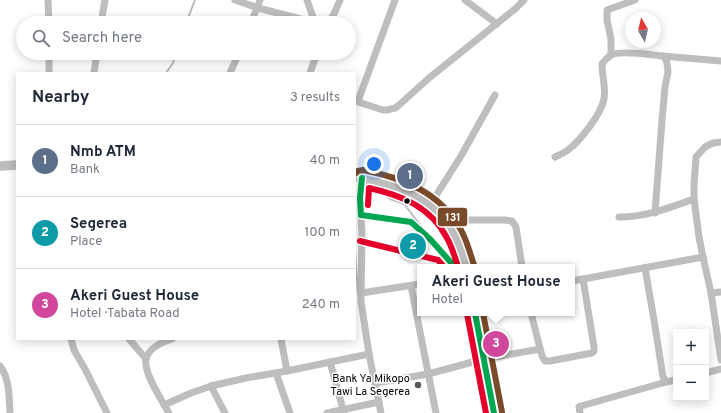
<!DOCTYPE html>
<html lang="en">
<head>
<meta charset="utf-8">
<style>
  body { margin:0; font-family:Overpass,sans-serif; background:#f2f2f3; color:#1f2937 }
  .controls { position:absolute; right:12px; bottom:12px; display:grid; overflow:hidden; border-radius:0px; box-shadow:0 2px 10px #0003 }
  .controls button { width:36px; height:36px; display:grid; place-items:center; padding:0; border:0; border-bottom:1px solid #e0e1e3; background:#fff; color:#1f2937; font:20px sans-serif }
  .compass { position:absolute; left:625px; top:12px; width:36px; height:36px; border-radius:50%; background:#fff; box-shadow:0 2px 10px #0003; rotate:352deg }
  .you { position:absolute; left:374px; top:164px; width:14px; height:14px; margin:-10px; border:3px solid #fff; border-radius:50%; background:#1a73e8; box-shadow:0 0 0 6px #1a73e833 }
  .badge { display:grid; place-items:center; width:26px; height:26px; border-radius:50%; background:#595959; color:#fff; font-size:13px; font-weight:700 }
  .pin { position:absolute; translate:-50% -50%; border:2px solid #fff; box-shadow:0 1px 4px #0006 }
  .popup { position:absolute; left:417px; top:264px; width:158px; height:52px; box-sizing:border-box; display:grid; place-content:center; border-radius:0px; background:#fff; filter:drop-shadow(0 1px 3px #0005); font-size:13px; white-space:nowrap; color:#747a83 }
  .popup b { font-size:15px; color:#1f2937 }
  .popup::after { content:''; position:absolute; left:50%; top:100%; margin-left:-8px; border:8px solid transparent; border-top-color:#fff }
  .list { margin:0; padding:0; list-style:none }
  h2 { display:flex; justify-content:space-between; align-items:center; height:52px; margin:0; padding:0 16px; font-size:17px }
  h2 small { font-size:13px; font-weight:400; color:#747a83 }
  .list li { display:grid; grid-template-columns:26px 1fr auto; gap:12px; align-items:center; box-sizing:border-box; height:72px; padding:0 16px; border-top:1px solid #e0e1e3 }
  .list b { display:block; font-size:15px; white-space:nowrap }
  .list p { margin:0; font-size:13px; white-space:nowrap; color:#747a83 }
  .list em { font-size:13px; font-style:normal; color:#747a83 }
  .icon { flex:none; width:22px; height:22px; fill:none; stroke:currentColor; stroke-width:2; stroke-linecap:round; stroke-linejoin:round }
  .map { position:relative; flex:none; width:721px; height:413px; overflow:hidden }
  .search { position:absolute; background:#fff; box-shadow:0 2px 10px #0003; left:16px; top:16px; width:340px; height:44px; display:flex; align-items:center; gap:10px; box-sizing:border-box; padding:0 14px; border-radius:22px; color:#747a83; font-size:15px }
  .panel { position:absolute; background:#fff; box-shadow:0 2px 10px #0003; left:16px; top:72px; width:340px; height:268px; border-radius:0px }
  .map>svg:first-child { display:block }
  .lines { fill:none; stroke-linecap:round; stroke-linejoin:round }
  .stream { stroke:#bcbcbc; stroke-width:2 }
  .major-casing { stroke:#dbdbdb; stroke-width:10 }
  .minor { stroke:#bebebe; stroke-width:7 }
  .major { stroke:#bdbdbd; stroke-width:9 }
  .bus-1-casing { stroke:#fff; stroke-width:9 }
  .bus-2-casing { stroke:#fff; stroke-width:9 }
  .bus-3-casing { stroke:#fff; stroke-width:9 }
  .bus-1 { stroke:#00a651; stroke-width:6 }
  .bus-2 { stroke:#e4002b; stroke-width:6 }
  .bus-3 { stroke:#7a4b2a; stroke-width:6 }
  .bus-dot { fill:#000; stroke:#fff; stroke-width:1.5 }
  .poi-dot { fill:#595959; stroke:#fff; stroke-width:1.5 }
  .labels { text-anchor:middle; dominant-baseline:central; stroke-width:3; stroke-linejoin:round; paint-order:stroke }
  .poi-label { font-size:11px; fill:#000; stroke:#fff; text-anchor:end }
  .line-badge { stroke:#fff; stroke-width:1.5 }
  .badge-label { font-size:11px; text-anchor:middle; font-weight:bold; fill:#fff }
</style>
</head>
<body>
<div class="map">
<svg width="721" height="413" viewBox="0 0 721 413">
  <rect width="100%" height="100%" fill="#fff"/>
  <g class="lines">
    <g class="stream">
      <path d="M186 23 195 0"/>
      <path d="M166 73 173 63 176 53"/>
      <path d="M355 171 360 173"/>
      <path d="M363 184 372 190 382 194 390 199 404 204 424 230 446 256 457 267"/>
      <path d="M355 251 358 294"/>
    </g>
    <g class="major-casing">
      <g id="major">
        <path d="M0 166 17 165"/>
        <path d="M355 177 388 184 402 189 411 193 438 212 452 228 458 241 466 267"/>
        <path d="M475 313 494 413"/>
      </g>
    </g>
    <g class="minor">
      <path d="M48 0 49 23"/>
      <path d="M235 0 258 8 316 23"/>
      <path d="M307 0 315 23"/>
      <path d="M465 0 497 24"/>
      <path d="M101 23 105 0"/>
      <path d="M251 23 260 0"/>
      <path d="M328 23 334 14 340 0"/>
      <path d="M611 55V39L607 20V10L635 0"/>
      <path d="M663 56 721 61"/>
      <path d="M49 73V53"/>
      <path d="M94 73 97 53"/>
      <path d="M230 73 239 53"/>
      <path d="M310 73 317 53"/>
      <path d="M355 101 383 110H387L395 108 398 106 429 78 515 9 524 0"/>
      <path d="M358 101 395 0"/>
      <path d="M721 142 713 143 705 147 696 157 694 185V199L699 237 703 257 711 293 721 360"/>
      <path d="M555 157C559 155 564 153 568 150 581 140 601 114 604 99 606 88 602 76 602 64 604 61 608 57 611 55 619 50 653 55 663 56L666 60 667 63 668 72 665 87 662 120 655 213"/>
      <path d="M362 178 360 198 362 233 361 301 369 354 381 413"/>
      <path d="M430 205 461 156 495 95"/>
      <path d="M619 217C647 217 668 208 694 199"/>
      <path d="M444 218 470 220H505L512 221 516 227 522 267"/>
      <path d="M645 268 655 326 663 377 666 382 676 380"/>
      <path d="M572 281 703 257"/>
      <path d="M411 286 436 413"/>
      <path d="M361 293 420 284"/>
      <path d="M711 293 721 292"/>
      <path d="M531 313 542 356 545 361H550L592 353 594 351V347L583 279"/>
      <path d="M71 339 74 350 85 369 107 413"/>
      <path d="M129 339 146 359"/>
      <path d="M281 339 287 371"/>
      <path d="M330 362 344 413"/>
      <path d="M0 366C10 379 9 398 10 413"/>
      <path d="M276 373 290 413"/>
      <path d="M706 373 721 369"/>
      <path d="M376 383 428 374 484 359 540 349"/>
      <path d="M211 386 225 413"/>
      <path d="M164 405 191 393 211 386 246 378 287 371 369 354"/>
      <path d="M169 413C162 401 143 372 146 359 149 347 162 342 172 339"/>
      <path d="M327 413 379 402"/>
      <path d="M580 413 579 407 581 406 666 382"/>
    </g>
    <use href="#major" class="major"/>
    <g class="bus-1-casing">
      <g id="bus-1">
        <path d="M361 215 411 222 430 239 455 267"/>
        <path d="M361 215 360 198 362 178"/>
        <path d="M475 313 494 413"/>
      </g>
    </g>
    <g class="bus-2-casing">
      <g id="bus-2">
        <path d="M368 205 369 188C401 195 431 207 447 238 452 247 455 257 458 267"/>
        <path d="M360 241 438 260 444 267"/>
        <path d="M467 314 486 413"/>
      </g>
    </g>
    <g class="bus-3-casing">
      <g id="bus-3">
        <path d="M355 174 358 171 363 170C403 178 440 192 461 230 467 241 470 253 474 265"/>
        <path d="M483 313 502 412"/>
      </g>
    </g>
    <use href="#bus-1" class="bus-1"/>
    <use href="#bus-2" class="bus-2"/>
    <use href="#bus-3" class="bus-3"/>
  </g>
  <circle class="bus-dot" cx="407" cy="201" r="3.5"/>
  <circle class="poi-dot" cx="418" cy="385" r="4"/>
  <g class="labels">
    <g class="poi-label">
      <text x="410" y="379">Bank Ya Mikopo<tspan x="410" dy="13">Tawi La Segerea</tspan></text>
    </g>
  </g>
  <rect class="line-badge" x="437" y="207" width="31" height="20" rx="4" fill="#7a4b2a"/>
  <g class="badge-label">
    <text x="453" y="221">131</text>
  </g>
</svg>
<div class="controls">
<button>+</button>
<button>−</button>
</div>
<svg class="compass" viewBox="-18 -18 36 36"><path d="M0-13l5 13h-10z" fill="#e53935"/><path d="M0 13l5-13h-10z" fill="#747a83"/></svg>
<div class="you"></div>
<div class="pin badge" style="left:410px;top:176px;background:#5c6f8a">1</div>
<div class="pin badge" style="left:413px;top:246px;background:#0f9aa8">2</div>
<div class="pin badge" style="left:496px;top:344px;background:#d1479c">3</div>
<div class="popup"><b>Akeri Guest House</b>Hotel</div>
<div class="search"><svg class="icon" aria-label="search" viewBox="0 0 24 24"><circle cx="10" cy="10" r="6"/><path d="M15 15l6 6"/></svg>Search here</div>
<section class="panel">
<h2>Nearby<small>3 results</small></h2>
<ul class="list">
<li><span class="badge" style="background:#5c6f8a">1</span><div><b>Nmb ATM</b><p>Bank</p></div><em>40 m</em></li>
<li><span class="badge" style="background:#0f9aa8">2</span><div><b>Segerea</b><p>Place</p></div><em>100 m</em></li>
<li><span class="badge" style="background:#d1479c">3</span><div><b>Akeri Guest House</b><p>Hotel · Tabata Road</p></div><em>240 m</em></li>
</ul>
</section>
</div>
</body>
</html>
